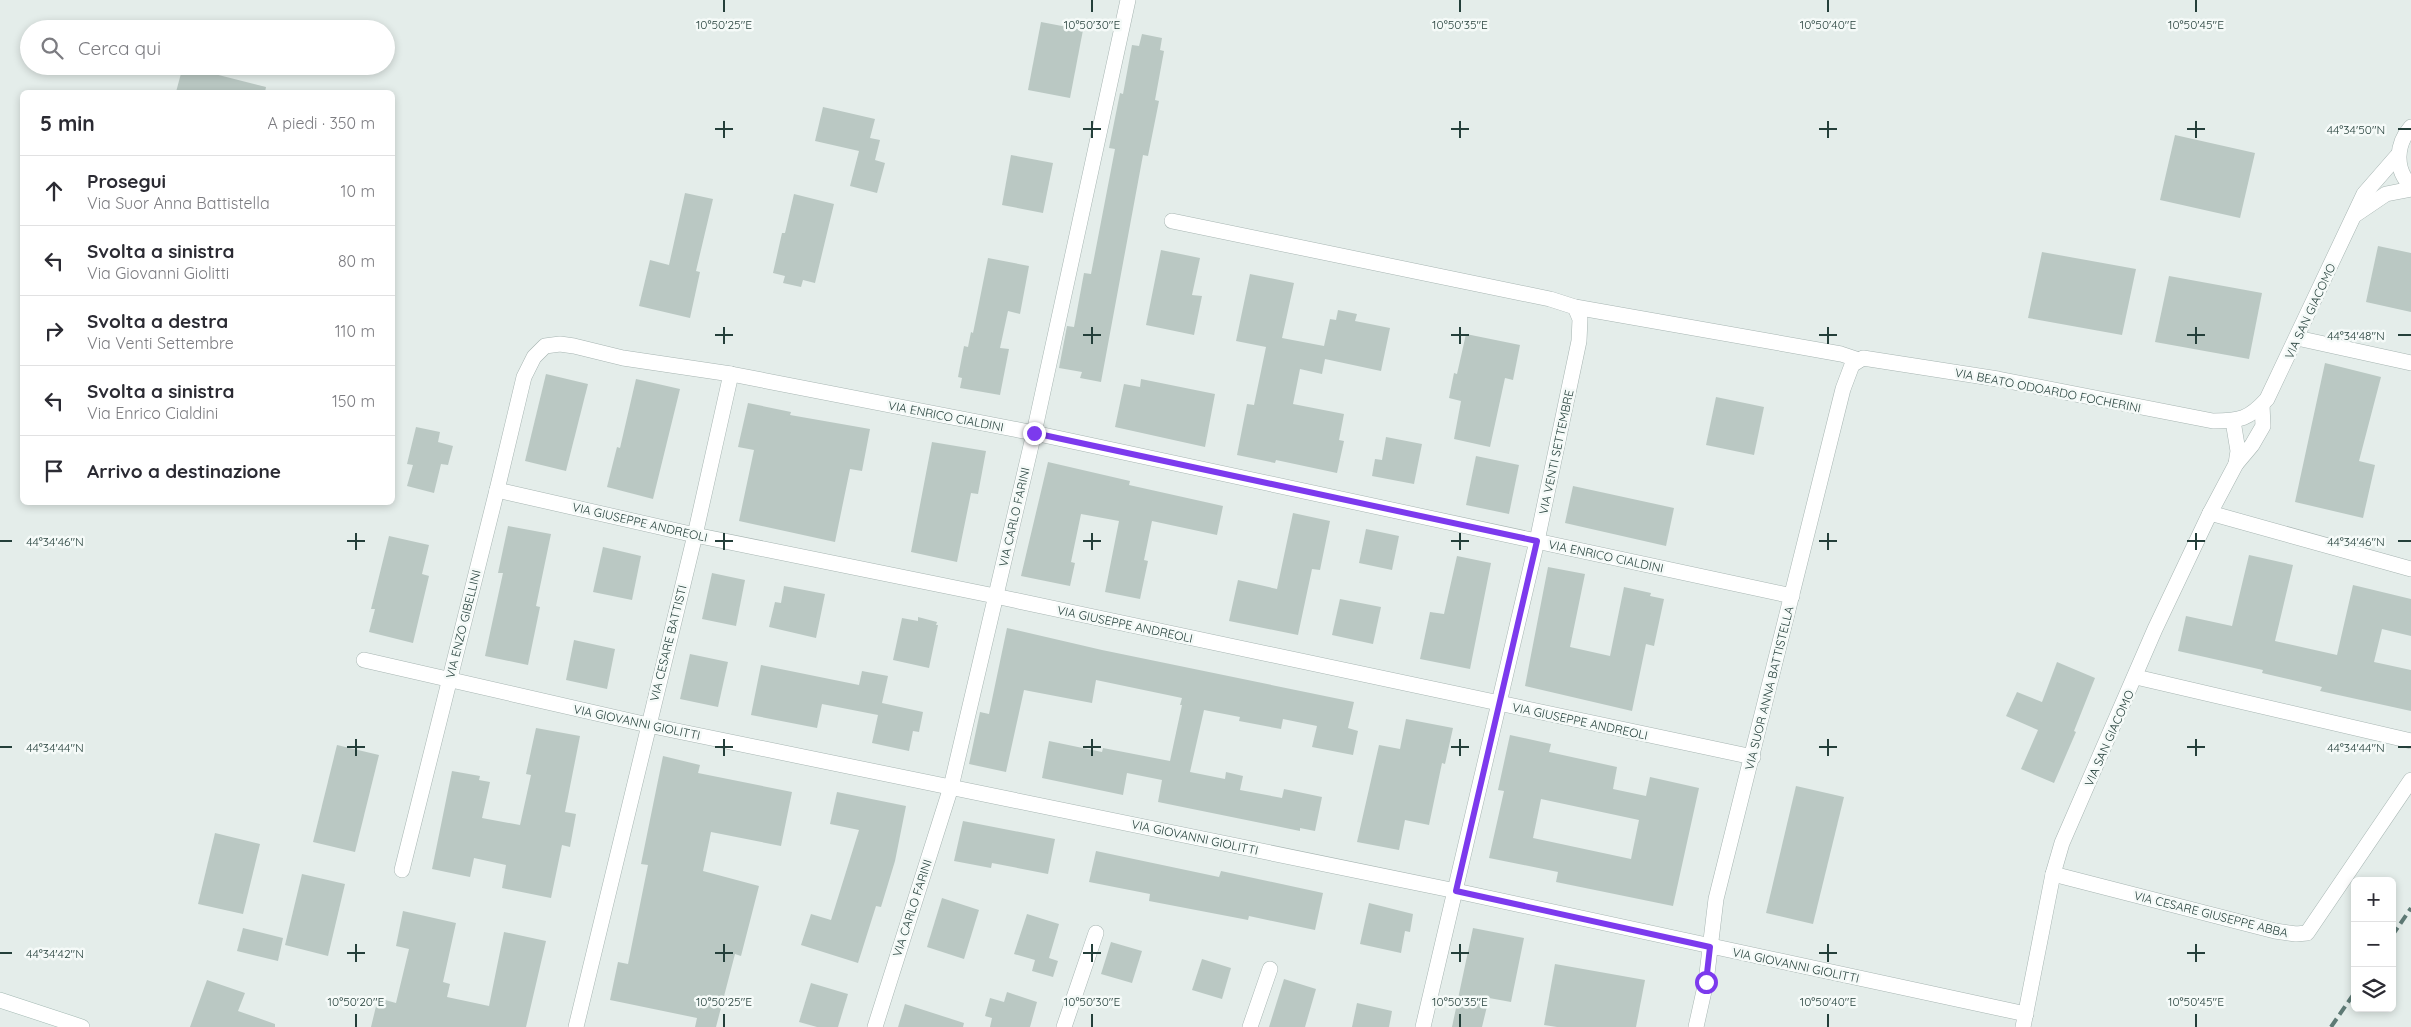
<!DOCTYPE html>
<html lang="it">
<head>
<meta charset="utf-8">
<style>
  body { margin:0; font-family:Quicksand,sans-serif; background:#f2f2f3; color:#2b2b33 }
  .controls { position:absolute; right:15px; bottom:15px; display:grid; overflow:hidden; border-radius:8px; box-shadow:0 2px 8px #0003 }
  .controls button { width:45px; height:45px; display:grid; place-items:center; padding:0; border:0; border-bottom:1px solid #e1e1e2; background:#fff; color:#2b2b33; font:25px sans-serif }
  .stop { position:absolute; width:15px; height:15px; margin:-11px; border:4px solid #7c3aed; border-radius:50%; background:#fff }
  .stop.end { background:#7c3aed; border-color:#fff; box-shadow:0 1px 5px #0008 }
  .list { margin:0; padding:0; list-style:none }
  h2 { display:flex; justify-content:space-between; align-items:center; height:65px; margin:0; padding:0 20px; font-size:21px }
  h2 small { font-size:16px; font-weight:400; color:#7c7c81 }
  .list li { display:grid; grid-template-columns:32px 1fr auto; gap:15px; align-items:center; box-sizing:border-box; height:70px; padding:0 20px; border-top:1px solid #e1e1e2 }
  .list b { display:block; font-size:19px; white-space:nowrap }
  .list p { margin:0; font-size:16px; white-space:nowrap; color:#7c7c81 }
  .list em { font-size:16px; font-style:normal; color:#7c7c81 }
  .icon { flex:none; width:28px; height:28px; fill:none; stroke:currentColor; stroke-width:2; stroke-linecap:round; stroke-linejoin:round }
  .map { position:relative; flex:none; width:2411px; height:1027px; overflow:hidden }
  .search { position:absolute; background:#fff; box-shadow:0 2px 8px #0003; left:20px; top:20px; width:375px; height:55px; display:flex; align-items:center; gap:12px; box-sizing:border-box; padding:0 18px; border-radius:28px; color:#7c7c81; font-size:19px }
  .panel { position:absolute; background:#fff; box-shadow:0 2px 8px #0003; left:20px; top:90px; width:375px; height:415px; border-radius:8px }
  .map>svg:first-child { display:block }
  .building { fill:#bac8c3; fill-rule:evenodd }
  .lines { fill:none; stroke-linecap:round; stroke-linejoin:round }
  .street-casing { stroke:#a7b5b2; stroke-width:16 }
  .secondary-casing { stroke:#a3b9b3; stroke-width:16 }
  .street { stroke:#fff; stroke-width:15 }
  .secondary { stroke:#fff; stroke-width:15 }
  .rail { stroke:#5e7a75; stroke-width:4; stroke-dasharray:10 5; stroke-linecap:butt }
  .route { stroke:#7c3aed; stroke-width:6 }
  .ticks { fill:none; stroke:#243f3a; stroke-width:2 }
  .labels { text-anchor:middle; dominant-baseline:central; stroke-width:5; stroke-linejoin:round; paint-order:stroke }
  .street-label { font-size:12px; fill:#243f3a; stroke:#f5faf8 }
  .ticks-label { font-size:12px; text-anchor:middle; fill:#243f3a; stroke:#f5faf8; stroke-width:5; stroke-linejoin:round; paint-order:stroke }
</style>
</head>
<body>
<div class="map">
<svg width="2411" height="1027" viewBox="0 0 2411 1027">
  <rect width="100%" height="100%" fill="#e4edea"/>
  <g class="building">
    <path d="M1041 22 1083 30 1070 98 1028 90Z"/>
    <path d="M1142 34 1162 38 1160 50 1164 51 1155 100 1159 101 1148 156 1143 155 1101 382 1080 378 1082 372 1059 368 1067 326 1074 327 1084 273 1091 274 1115 149 1109 148 1120 93 1123 94 1132 45 1139 46Z"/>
    <path d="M183 66 266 87 265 92H176Z"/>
    <path d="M823 107 875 119 870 138 880 140 875 160 885 163 877 193 850 186 859 151 815 141Z"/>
    <path d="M2175 135 2255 153 2240 218 2160 200Z"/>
    <path d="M1011 155 1053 163 1043 213 1002 205Z"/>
    <path d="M685 193 713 199 696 271 700 272 690 318 639 306 650 260 669 265Z"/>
    <path d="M794 194 834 204 815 283 803 280 801 287 783 283 785 276 773 273 782 233H785Z"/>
    <path d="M2378 246 2411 253V312L2366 302Z"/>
    <path d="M1161 250 1200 258 1192 295 1202 296 1194 335 1146 325Z"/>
    <path d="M2042 252 2136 269 2122 335 2028 318Z"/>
    <path d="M988 258 1029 266 1020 314 1008 311 1000 348 1009 349 1000 395 960 388 962 378 958 377 964 346 968 347 971 332 973 333Z"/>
    <path d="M1250 274 1294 283 1282 338 1324 346 1330 319 1336 320 1338 310 1357 314 1355 321 1390 328 1381 371 1325 359 1322 374 1300 369 1293 404 1344 414 1339 440 1344 441 1337 473 1276 460 1275 463 1237 455 1247 404 1254 405 1266 347 1236 341Z"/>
    <path d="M2169 276 2262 293 2249 359 2155 342Z"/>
    <path d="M1466 334 1520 345 1513 380 1505 378 1490 447 1454 439 1461 401 1449 398 1454 373 1457 374Z"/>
    <path d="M2325 363 2381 377 2359 461 2375 465 2363 518 2295 502Z"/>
    <path d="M546 374 588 384 566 471 525 461Z"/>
    <path d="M636 379 680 389 653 499 607 487 617 447 620 448Z"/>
    <path d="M1141 379 1215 394 1205 447 1115 427 1124 384 1140 387Z"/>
    <path d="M1716 397 1764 407 1754 455 1706 445Z"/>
    <path d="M748 403 791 412 790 415 870 429 862 471 850 469 835 542 739 521 754 450 738 447Z"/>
    <path d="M416 427 440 432 438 442 453 446 448 465 441 464 434 493 407 486 413 465 407 464Z"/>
    <path d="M1386 437 1422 444 1414 484 1372 476 1375 459 1382 460Z"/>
    <path d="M932 442 986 451 978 494 971 493 957 562 911 552Z"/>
    <path d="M1476 456 1519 465 1509 514 1466 505Z"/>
    <path d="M1048 462 1130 481 1129 485 1223 506 1217 535 1152 521 1144 560 1148 561 1140 599 1105 592 1119 521 1081 514 1071 562 1075 563 1070 586 1021 576Z"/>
    <path d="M1573 486 1674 508 1666 546 1565 523Z"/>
    <path d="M1293 513 1330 521 1320 570 1312 569 1298 635 1229 621 1238 580 1277 589Z"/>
    <path d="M508 526 551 534 536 606 540 607 528 665 485 656 503 573H498Z"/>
    <path d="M1366 529 1399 536 1392 570 1359 563Z"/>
    <path d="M389 536 429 545 422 574 429 576 413 643 369 632 375 609H371Z"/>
    <path d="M603 547 641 556 632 600 593 592Z"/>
    <path d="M2249 555 2293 565 2275 641 2337 655 2353 585 2411 599V636L2382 629 2374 662 2411 670V711L2320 691 2322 687 2262 673 2263 670 2178 651 2186 616 2232 626Z"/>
    <path d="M1457 556 1491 563 1470 669 1420 659 1430 612 1444 614Z"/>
    <path d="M1548 567 1585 574 1570 647 1610 656 1624 587 1651 593 1650 596 1664 599 1654 646 1646 644 1632 711 1525 686Z"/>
    <path d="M712 573 745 580 736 626 702 619Z"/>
    <path d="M784 586 825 594 816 638 769 627 775 602 781 603Z"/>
    <path d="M1340 599 1381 607 1373 644 1332 635Z"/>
    <path d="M918 617 937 622 936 625H938L929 668 893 660 902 618 918 621Z"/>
    <path d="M1007 628 1102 650 1354 702 1348 728 1358 731 1353 755 1312 747 1317 726 1283 719 1281 729 1239 721 1240 717 1204 710 1190 772 1225 779 1226 772 1243 776 1240 790 1282 798 1284 789 1322 797 1315 831 1300 828V831L1158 802 1162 780 1127 773 1123 795 1042 778 1049 741 1102 752 1103 748 1170 761 1182 705H1180L1182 698 1096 680 1092 703 1024 690 1006 772 969 764 980 712 989 714Z"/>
    <path d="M574 640 615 649 607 689 566 680Z"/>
    <path d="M690 654 728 662 718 707 680 699Z"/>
    <path d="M2057 662 2095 678 2074 731 2076 732 2054 783 2021 769 2038 730 2006 716 2017 692 2042 702Z"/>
    <path d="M761 665 859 685 862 671 888 676 882 703 923 712 919 732 913 731 909 751 872 743 878 715 822 704 817 728 751 715Z"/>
    <path d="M1406 719 1453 728 1445 764 1442 763 1429 825 1405 820 1399 850 1357 842 1379 745 1400 749Z"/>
    <path d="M536 728 580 736 565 812 576 814 570 847 562 845 551 898 502 888 506 865 474 858 470 877 432 869 452 771 480 776 479 780 490 782 482 818 520 825 531 775 526 774Z"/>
    <path d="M1510 735 1551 744 1549 752 1617 767 1613 789 1646 796 1650 777 1699 788 1673 906 1556 882 1558 872 1489 858 1504 791 1498 790ZM1541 799 1639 820 1631 859 1533 838Z"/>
    <path d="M337 745 379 755 355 852 313 842Z"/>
    <path d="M663 756 700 765 698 773 792 792 781 846 711 832 703 871 759 886 741 956 735 954 716 1027H695L697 1018 610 1000 618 962 628 964 648 865 641 864Z"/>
    <path d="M1796 786 1844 797 1813 924 1766 913Z"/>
    <path d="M837 792 906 806 895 861 881 907 876 906 858 963 801 945 811 914 831 920 859 830 830 824Z"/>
    <path d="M963 821 1055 839 1048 874 992 863 991 868 954 861Z"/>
    <path d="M215 833 260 844 243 914 198 904Z"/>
    <path d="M1096 851 1219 877 1221 871 1323 893 1315 930 1249 916 1248 920 1149 901 1150 894 1089 882Z"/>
    <path d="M302 874 345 884 328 956 285 945Z"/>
    <path d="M942 898 979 910 964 959 927 947Z"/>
    <path d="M1369 903 1413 914 1410 932 1405 931 1401 953 1360 944Z"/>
    <path d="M403 911 456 923 443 982 450 984 447 997 489 1006 504 932 546 941 526 1027H371L378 998 396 1003 409 949 396 946Z"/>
    <path d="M1027 914 1059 924 1049 958 1058 961 1053 977 1032 971 1035 960 1014 954Z"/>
    <path d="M243 928 283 938 278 961 237 951Z"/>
    <path d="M1473 928 1524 938 1511 1002 1489 998 1482 1027H1452Z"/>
    <path d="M1111 942 1142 951 1132 983 1101 974Z"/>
    <path d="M1202 959 1231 968 1222 999 1192 990Z"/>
    <path d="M1555 964 1645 980 1636 1027H1557L1544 1025Z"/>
    <path d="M1284 979 1316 989 1305 1027H1269Z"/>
    <path d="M207 980 245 993 238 1011 275 1024V1027H190Z"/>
    <path d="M811 983 848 994 838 1027H817L799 1022Z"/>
    <path d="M1007 992 1037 1002 1030 1027H990L992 1018 985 1016 990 998 1004 1002Z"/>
    <path d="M1357 1003 1392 1011 1389 1027H1352Z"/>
    <path d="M905 1004 964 1023 963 1027H898Z"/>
  </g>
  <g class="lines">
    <g class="street-casing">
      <g id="street">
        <path d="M2411 127C2396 144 2394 169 2411 186"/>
        <path d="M2355 215 2386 194 2411 189"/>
        <path d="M1172 221 1550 299 1575 307 1841 354 1859 360"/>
        <path d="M2297 338 2411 363"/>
        <path d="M2233 421 2238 451 2236 464"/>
        <path d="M497 490 695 535 995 596 1753 757"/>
        <path d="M2210 513 2411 569"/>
        <path d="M364 660 648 725 1456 891 2026 1014"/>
        <path d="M2136 677 2411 741"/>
        <path d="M402 870 497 490 524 377 534 357 545 346 560 344 574 346 623 358 731 374 1034 433 1792 596"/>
        <path d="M2053 874 2275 931 2296 934 2307 933 2411 780"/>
        <path d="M576 1027 695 535 731 374"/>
        <path d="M875 1027 951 787 1034 433 1128 0"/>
        <path d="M1064 1027 1096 933"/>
        <path d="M1250 1027 1270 969"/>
        <path d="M1423 1027 1537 541 1579 341 1580 319 1575 307"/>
        <path d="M1696 1027 1706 982 1716 899 1843 389 1852 365 1863 358 1998 379 2213 421C2240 421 2249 419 2267 399L2364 194 2398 155"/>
        <path d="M2023 1027 2053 874 2062 843 2155 629 2210 513 2236 464 2252 445 2263 426 2262 405"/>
      </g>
    </g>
    <g class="secondary-casing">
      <path id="secondary" d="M0 1000 82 1027"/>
    </g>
    <use href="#street" class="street"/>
    <use href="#secondary" class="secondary"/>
    <g class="rail">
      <path d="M2392 936 2411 908"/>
      <path d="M2331 1027 2355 992"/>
    </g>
  </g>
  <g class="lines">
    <path class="route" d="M1034 433 1537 541 1456 891 1710 947 1706 982"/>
  </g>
  <path class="ticks" d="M724 0V12M1092 0V12M1460 0V12M1828 0V12M2196 0V12M724 121V138M1092 121V138M1460 121V138M1828 121V138M2196 121V138M715 129H733M1083 129H1101M1451 129H1469M1819 129H1837M2187 129H2205M2398 129H2411M724 327V344M1092 327V344M1460 327V344M1828 327V344M2196 327V344M715 335H733M1083 335H1101M1451 335H1469M1819 335H1837M2187 335H2205M2398 335H2411M356 533V550M724 533V550M1092 533V550M1460 533V550M1828 533V550M2196 533V550M0 541H12M347 541H365M715 541H733M1083 541H1101M1451 541H1469M1819 541H1837M2187 541H2205M2398 541H2411M356 739V756M724 739V756M1092 739V756M1460 739V756M1828 739V756M2196 739V756M0 747H12M347 747H365M715 747H733M1083 747H1101M1451 747H1469M1819 747H1837M2187 747H2205M2398 747H2411M356 944V962M724 944V962M1092 944V962M1460 944V962M1828 944V962M2196 944V962M0 953H12M347 953H365M715 953H733M1083 953H1101M1451 953H1469M1819 953H1837M2187 953H2205M356 1014V1027M724 1014V1027M1092 1014V1027M1460 1014V1027M1828 1014V1027M2196 1014V1027"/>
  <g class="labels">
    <g class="street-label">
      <text transform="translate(2310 311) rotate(-65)">VIA SAN GIACOMO</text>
      <text transform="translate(2048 390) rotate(11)">VIA BEATO ODOARDO FOCHERINI</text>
      <text transform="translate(946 416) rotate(11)">VIA ENRICO CIALDINI</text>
      <text transform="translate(1556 452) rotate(-78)">VIA VENTI SETTEMBRE</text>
      <text transform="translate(1014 517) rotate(-77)">VIA CARLO FARINI</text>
      <text transform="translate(640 522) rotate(13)">VIA GIUSEPPE ANDREOLI</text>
      <text transform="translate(1606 556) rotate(12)">VIA ENRICO CIALDINI</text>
      <text transform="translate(463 624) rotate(-76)">VIA ENZO GIBELLINI</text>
      <text transform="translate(1125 624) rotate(12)">VIA GIUSEPPE ANDREOLI</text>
      <text transform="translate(668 643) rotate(-76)">VIA CESARE BATTISTI</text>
      <text transform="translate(1769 688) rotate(-76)">VIA SUOR ANNA BATTISTELLA</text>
      <text transform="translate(1580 721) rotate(12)">VIA GIUSEPPE ANDREOLI</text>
      <text transform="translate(637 722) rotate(12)">VIA GIOVANNI GIOLITTI</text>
      <text transform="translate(2109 738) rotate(-66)">VIA SAN GIACOMO</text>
      <text transform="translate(1195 837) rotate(12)">VIA GIOVANNI GIOLITTI</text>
      <text transform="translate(912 908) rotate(-72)">VIA CARLO FARINI</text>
      <text transform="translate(2211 914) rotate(14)">VIA CESARE GIUSEPPE ABBA</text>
      <text transform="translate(1796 965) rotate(12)">VIA GIOVANNI GIOLITTI</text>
    </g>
  </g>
  <g class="ticks-label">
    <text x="724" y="29">10°50'25"E</text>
    <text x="1092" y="29">10°50'30"E</text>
    <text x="1460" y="29">10°50'35"E</text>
    <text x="1828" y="29">10°50'40"E</text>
    <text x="2196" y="29">10°50'45"E</text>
    <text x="2356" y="134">44°34'50"N</text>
    <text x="2356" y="340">44°34'48"N</text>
    <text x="55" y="546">44°34'46"N</text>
    <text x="2356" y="546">44°34'46"N</text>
    <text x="55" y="752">44°34'44"N</text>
    <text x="2356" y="752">44°34'44"N</text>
    <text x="55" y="958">44°34'42"N</text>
    <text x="356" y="1006">10°50'20"E</text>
    <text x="724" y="1006">10°50'25"E</text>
    <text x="1092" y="1006">10°50'30"E</text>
    <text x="1460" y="1006">10°50'35"E</text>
    <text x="1828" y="1006">10°50'40"E</text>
    <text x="2196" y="1006">10°50'45"E</text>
  </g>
</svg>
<div class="controls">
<button>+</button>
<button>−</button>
<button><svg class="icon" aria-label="layers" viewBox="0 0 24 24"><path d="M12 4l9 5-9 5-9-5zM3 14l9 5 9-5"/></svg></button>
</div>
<div class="stop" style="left:1706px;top:982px"></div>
<div class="stop end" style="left:1034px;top:433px"></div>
<div class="search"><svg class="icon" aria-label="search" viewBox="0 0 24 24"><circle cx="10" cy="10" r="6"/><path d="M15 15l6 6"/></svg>Cerca qui</div>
<section class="panel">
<h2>5 min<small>A piedi · 350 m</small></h2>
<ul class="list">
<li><svg class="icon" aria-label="ahead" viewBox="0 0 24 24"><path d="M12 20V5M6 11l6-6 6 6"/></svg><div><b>Prosegui</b><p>Via Suor Anna Battistella</p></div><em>10 m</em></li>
<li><svg class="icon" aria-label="left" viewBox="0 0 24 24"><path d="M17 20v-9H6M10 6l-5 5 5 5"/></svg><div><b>Svolta a sinistra</b><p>Via Giovanni Giolitti</p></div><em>80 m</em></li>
<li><svg class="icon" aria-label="right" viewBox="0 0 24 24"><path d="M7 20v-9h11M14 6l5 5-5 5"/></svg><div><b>Svolta a destra</b><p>Via Venti Settembre</p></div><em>110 m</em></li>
<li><svg class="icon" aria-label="left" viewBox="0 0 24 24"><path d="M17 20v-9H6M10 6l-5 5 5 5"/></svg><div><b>Svolta a sinistra</b><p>Via Enrico Cialdini</p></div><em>150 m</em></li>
<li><svg class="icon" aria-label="arrive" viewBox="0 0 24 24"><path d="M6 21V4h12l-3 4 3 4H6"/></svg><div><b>Arrivo a destinazione</b></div></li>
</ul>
</section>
</div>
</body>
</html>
